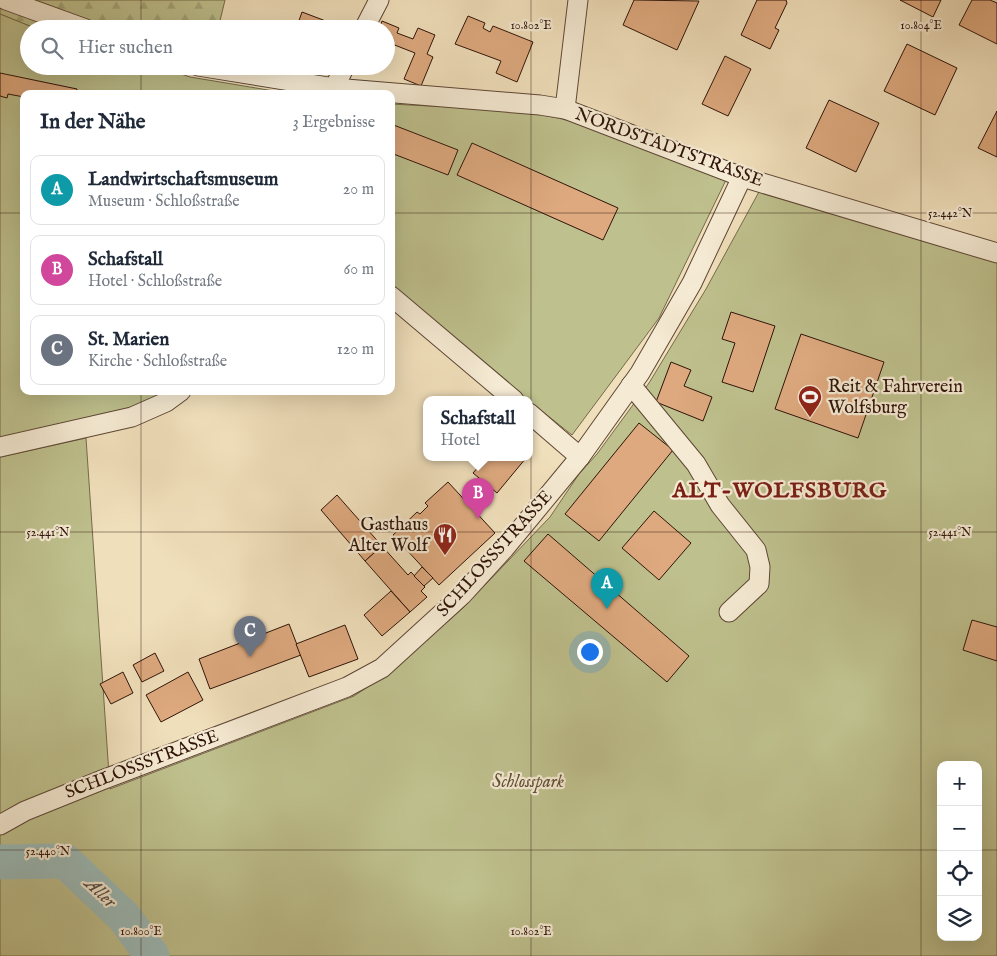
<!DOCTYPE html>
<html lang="de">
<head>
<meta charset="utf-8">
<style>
  body { margin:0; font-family:"IM FELL English",serif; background:#f2f2f3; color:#1f2937 }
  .controls { position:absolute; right:15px; bottom:15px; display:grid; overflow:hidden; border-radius:10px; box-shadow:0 5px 20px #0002 }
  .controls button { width:45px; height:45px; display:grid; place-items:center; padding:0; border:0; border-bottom:1px solid #e0e1e3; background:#fff; color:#1f2937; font:25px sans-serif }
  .you { position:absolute; left:589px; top:651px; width:18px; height:18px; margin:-12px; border:4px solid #fff; border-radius:50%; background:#1a73e8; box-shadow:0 0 0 8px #1a73e833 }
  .badge { display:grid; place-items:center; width:32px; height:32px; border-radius:50%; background:#7c3aed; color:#fff; font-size:16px; font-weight:700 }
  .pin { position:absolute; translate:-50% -41px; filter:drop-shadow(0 1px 2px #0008) }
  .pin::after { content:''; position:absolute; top:26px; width:18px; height:15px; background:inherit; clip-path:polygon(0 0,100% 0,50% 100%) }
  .popup { position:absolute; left:423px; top:396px; width:110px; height:65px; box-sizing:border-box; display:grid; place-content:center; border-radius:10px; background:#fff; filter:drop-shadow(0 1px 4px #0005); font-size:16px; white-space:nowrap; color:#747a83 }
  .popup b { font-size:19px; color:#1f2937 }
  .popup::after { content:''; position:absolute; left:50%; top:100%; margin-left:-10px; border:10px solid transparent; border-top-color:#fff }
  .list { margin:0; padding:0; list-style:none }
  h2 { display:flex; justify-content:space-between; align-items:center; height:65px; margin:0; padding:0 20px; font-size:21px }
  h2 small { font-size:16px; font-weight:400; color:#747a83 }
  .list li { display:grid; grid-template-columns:32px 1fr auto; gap:15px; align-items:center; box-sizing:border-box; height:70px; margin:0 10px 10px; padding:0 10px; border:1px solid #e0e1e3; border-radius:10px }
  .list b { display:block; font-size:19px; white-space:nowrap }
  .list p { margin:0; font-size:16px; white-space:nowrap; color:#747a83 }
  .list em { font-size:16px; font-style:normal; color:#747a83 }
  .icon { flex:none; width:28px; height:28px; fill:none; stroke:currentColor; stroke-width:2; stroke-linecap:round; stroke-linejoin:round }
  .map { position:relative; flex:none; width:997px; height:956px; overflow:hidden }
  .search { position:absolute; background:#fff; box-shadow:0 5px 20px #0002; left:20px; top:20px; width:375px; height:55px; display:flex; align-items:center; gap:12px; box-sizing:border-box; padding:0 18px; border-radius:28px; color:#747a83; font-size:19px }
  .panel { position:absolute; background:#fff; box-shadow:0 5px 20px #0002; left:20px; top:90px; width:375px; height:305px; border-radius:10px }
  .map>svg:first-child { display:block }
  .forest { fill:url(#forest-firs); stroke:#766a4a }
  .park { fill:#bec08d; stroke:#766a4a; fill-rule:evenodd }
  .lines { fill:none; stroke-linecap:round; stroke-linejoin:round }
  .river { stroke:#9cbbb8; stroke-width:35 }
  .building { fill:#dea97f; stroke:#2e1308 }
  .minor-casing { stroke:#5e4635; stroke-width:21 }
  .minor { stroke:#f5ead3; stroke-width:19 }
  .ticks { fill:none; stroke:#2e1308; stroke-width:1; stroke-opacity:0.45 }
  .labels { text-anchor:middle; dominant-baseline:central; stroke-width:4.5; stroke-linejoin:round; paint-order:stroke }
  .street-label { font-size:18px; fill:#2e1308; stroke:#f5ead3 }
  .poi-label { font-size:18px; fill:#2e1308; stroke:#f5ead3; text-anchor:start }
  .park-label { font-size:18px; font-style:italic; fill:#605037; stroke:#f5ead3 }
  .water-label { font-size:19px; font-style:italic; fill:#544e46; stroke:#f5ead3 }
  .district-label { font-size:22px; font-weight:bold; letter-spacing:1px; fill:#7a1f14; stroke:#f5ead3 }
  .ticks-label { font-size:12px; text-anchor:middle; fill:#2e1308; stroke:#f5ead3; stroke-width:4.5; stroke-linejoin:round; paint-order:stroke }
</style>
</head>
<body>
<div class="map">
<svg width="997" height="956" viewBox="0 0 997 956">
  <defs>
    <pattern id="forest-firs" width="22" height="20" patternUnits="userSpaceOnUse" patternTransform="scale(1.25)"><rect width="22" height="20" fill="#bec08d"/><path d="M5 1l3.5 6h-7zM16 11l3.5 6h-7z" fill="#a4a478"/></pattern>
  </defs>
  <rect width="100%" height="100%" fill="#f0dfbb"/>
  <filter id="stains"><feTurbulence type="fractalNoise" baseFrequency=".004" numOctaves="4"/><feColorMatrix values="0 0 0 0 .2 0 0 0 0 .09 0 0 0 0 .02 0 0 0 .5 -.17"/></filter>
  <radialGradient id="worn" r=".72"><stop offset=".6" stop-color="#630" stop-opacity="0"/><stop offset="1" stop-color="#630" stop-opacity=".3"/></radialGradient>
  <path class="forest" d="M0 0H225L218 29H37L0 14Z"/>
  <g class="park">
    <path d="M0 14 37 29H29V66H157L190 77 292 94H24V391H169L133 410 0 441Z"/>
    <path d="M391 104C439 107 488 107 535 114 600 123 665 156 726 180L659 318 572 435 391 291Z"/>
    <path d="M760 190 997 262V956H0V457L86 438 110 789 354 696 393 670 464 607 550 517 579 474 597 454 649 383 706 289ZM941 765H978V937H941Z"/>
  </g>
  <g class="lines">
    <path class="river" d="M0 862 65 861 125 918 152 956"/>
  </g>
  <g class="building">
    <path d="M634 0 699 1 677 50 623 25Z"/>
    <path d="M757 0H786L787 3 775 28 779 30 770 49 741 35Z"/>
    <path d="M900 0H941L933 17Z"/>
    <path d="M972 0H990L997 3V44L959 25Z"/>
    <path d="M302 12 339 26 338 29H296Z"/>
    <path d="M468 16 485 23 483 28 490 32 493 26 533 42 517 82 496 73 501 61 455 44Z"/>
    <path d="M382 21 399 28 397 33 413 39 418 28 435 35 427 54 433 57 421 86 404 79 415 53 392 44 386 58V29H379Z"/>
    <path d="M907 44 957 68 935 115 884 91Z"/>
    <path d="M725 56 751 69 728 116 702 104Z"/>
    <path d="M0 73 77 89 76 94H24V97L8 94 7 98 0 96Z"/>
    <path d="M829 100 879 123 856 172 806 148Z"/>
    <path d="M997 111V157L978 148Z"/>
    <path d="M391 124 458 150 448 175 391 153Z"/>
    <path d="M472 143 618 208 603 240 457 175Z"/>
    <path d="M731 312 775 326 753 392 722 382 735 343 722 339Z"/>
    <path d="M801 334 884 362 858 438 775 409Z"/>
    <path d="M671 362 691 370 684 386 712 397 703 421 656 402Z"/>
    <path d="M639 423 673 450 599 541 565 514Z"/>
    <path d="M486 458H526L497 493 473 473Z"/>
    <path d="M448 482 495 533 439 585 393 535 417 512 420 514 428 506 425 503Z"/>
    <path d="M337 495 382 546 365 561 321 510Z"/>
    <path d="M654 511 691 543 659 580 622 548Z"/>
    <path d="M548 534 689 656 667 682 524 561Z"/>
    <path d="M382 546 408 575 411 572 425 587 421 591 427 597 410 612 365 561Z"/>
    <path d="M422 567 433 578 424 586 414 576Z"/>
    <path d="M391 591 410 612 382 636 364 615Z"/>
    <path d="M972 620 997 627V661L963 650Z"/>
    <path d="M289 624 301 655 210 689 199 659Z"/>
    <path d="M345 625 358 659 309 677 296 644Z"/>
    <path d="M155 653 164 671 142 682 133 665Z"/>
    <path d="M123 672 133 693 111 704 100 684Z"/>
    <path d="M188 672 203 700 161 722 146 695Z"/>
  </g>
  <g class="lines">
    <g class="minor-casing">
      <g id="minor">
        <path d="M6 0 86 29"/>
        <path d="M364 29 379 0"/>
        <path d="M198 66 334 88 540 105 565 109 742 177 997 253"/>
        <path d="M334 88 345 66"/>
        <path d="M565 109 578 0"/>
        <path d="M391 296 514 400"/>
        <path d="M631 385 696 464 720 505 756 550 760 567 759 584 729 612"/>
        <path d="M529 413 580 457"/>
        <path d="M0 447 132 417 166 402 181 391"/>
        <path d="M0 825 25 811 102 780 347 687 382 668 462 595 504 549 580 457 640 373 692 283 742 177"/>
      </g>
    </g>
    <use href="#minor" class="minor"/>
  </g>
  <path class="ticks" d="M141 0V29M531 0V956M921 0V956M141 66V94M0 213H24M391 213H997M141 391V956M0 532H997M0 850H941M978 850H997"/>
  <defs>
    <g id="stadium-pin" transform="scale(1.25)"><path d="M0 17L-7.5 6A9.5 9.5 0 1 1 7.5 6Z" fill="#8f2418" stroke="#f5ead3"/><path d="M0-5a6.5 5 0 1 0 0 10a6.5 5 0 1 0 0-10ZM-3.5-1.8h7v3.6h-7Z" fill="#fff"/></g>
    <g id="restaurant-pin" transform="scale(1.25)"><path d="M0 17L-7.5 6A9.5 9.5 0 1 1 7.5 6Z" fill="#8f2418" stroke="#f5ead3"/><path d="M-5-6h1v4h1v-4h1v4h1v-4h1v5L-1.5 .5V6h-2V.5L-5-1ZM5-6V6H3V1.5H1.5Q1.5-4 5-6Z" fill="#fff"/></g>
  </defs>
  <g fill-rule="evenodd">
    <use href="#stadium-pin" x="810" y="397"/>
    <use href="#restaurant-pin" x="445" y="535"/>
  </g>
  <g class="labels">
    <g class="street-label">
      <text transform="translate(669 148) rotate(20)">NORDSTADTSTRASSE</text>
      <text transform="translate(495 554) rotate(-48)">SCHLOSSSTRASSE</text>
      <text transform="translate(142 765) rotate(-21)">SCHLOSSSTRASSE</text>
    </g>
    <g class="poi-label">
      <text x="828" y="387">Reit &amp; Fahrverein<tspan x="828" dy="21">Wolfsburg</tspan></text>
      <text x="428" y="525" text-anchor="end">Gasthaus<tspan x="428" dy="21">Alter Wolf</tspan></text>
    </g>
    <g class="park-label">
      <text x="528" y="782">Schlosspark</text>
    </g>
    <g class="water-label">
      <text transform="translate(100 893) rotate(43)">Aller</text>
    </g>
    <g class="district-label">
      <text x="780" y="491">ALT-WOLFSBURG</text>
    </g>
  </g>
  <g class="ticks-label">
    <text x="531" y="29">10.802°E</text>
    <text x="921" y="29">10.804°E</text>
    <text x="950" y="217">52.442°N</text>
    <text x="48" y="536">52.441°N</text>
    <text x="950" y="536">52.441°N</text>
    <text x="48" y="855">52.440°N</text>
    <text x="141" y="935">10.800°E</text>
    <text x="531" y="935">10.802°E</text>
  </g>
  <rect width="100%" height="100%" filter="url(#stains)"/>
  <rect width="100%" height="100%" fill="url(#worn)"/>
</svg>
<div class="controls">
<button>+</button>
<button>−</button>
<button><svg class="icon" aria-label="locate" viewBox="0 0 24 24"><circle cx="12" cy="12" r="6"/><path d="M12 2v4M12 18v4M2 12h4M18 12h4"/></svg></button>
<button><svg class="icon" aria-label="layers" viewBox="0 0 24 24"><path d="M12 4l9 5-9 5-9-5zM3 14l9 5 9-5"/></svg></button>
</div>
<div class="you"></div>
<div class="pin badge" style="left:607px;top:609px;background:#0f9aa8">A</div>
<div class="pin badge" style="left:478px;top:519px;background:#d1479c">B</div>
<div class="popup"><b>Schafstall</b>Hotel</div>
<div class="pin badge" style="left:250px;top:657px;background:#6b7280">C</div>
<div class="search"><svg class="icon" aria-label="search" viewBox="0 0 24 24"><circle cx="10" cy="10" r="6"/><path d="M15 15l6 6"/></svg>Hier suchen</div>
<section class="panel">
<h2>In der Nähe<small>3 Ergebnisse</small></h2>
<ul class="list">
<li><span class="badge" style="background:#0f9aa8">A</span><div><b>Landwirtschaftsmuseum</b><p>Museum · Schloßstraße</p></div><em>20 m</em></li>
<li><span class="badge" style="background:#d1479c">B</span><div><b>Schafstall</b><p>Hotel · Schloßstraße</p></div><em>60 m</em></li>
<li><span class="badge" style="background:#6b7280">C</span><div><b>St. Marien</b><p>Kirche · Schloßstraße</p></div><em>120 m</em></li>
</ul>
</section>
</div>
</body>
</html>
